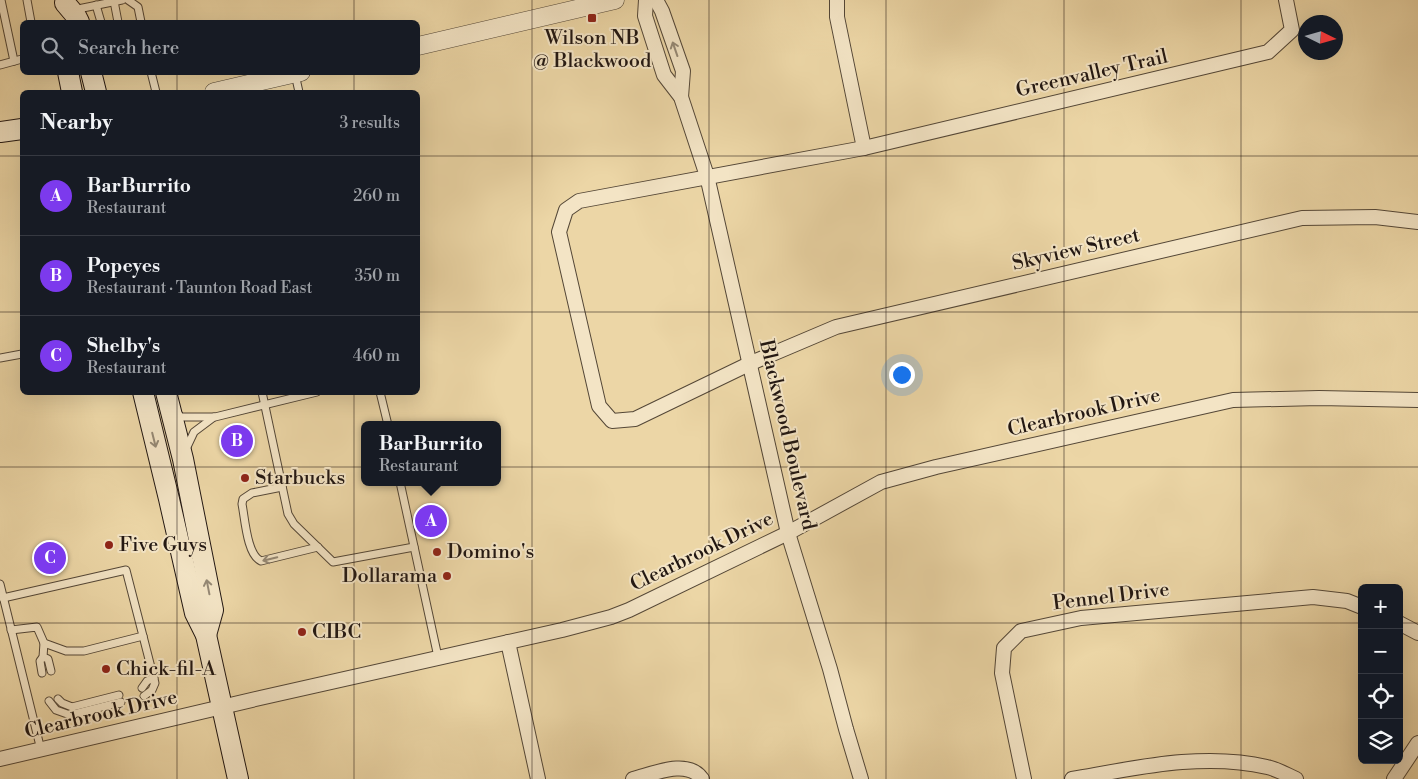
<!DOCTYPE html>
<html lang="en">
<head>
<meta charset="utf-8">
<style>
  body { margin:0; font-family:"Libre Bodoni",serif; background:#242831; color:#f1f3f6 }
  .controls { position:absolute; right:15px; bottom:15px; display:grid; overflow:hidden; border-radius:8px; box-shadow:0 5px 20px #0002 }
  .controls button { width:45px; height:45px; display:grid; place-items:center; padding:0; border:0; border-bottom:1px solid #363941; background:#171b24; color:#f1f3f6; font:25px sans-serif }
  .compass { position:absolute; left:1298px; top:15px; width:45px; height:45px; border-radius:50%; background:#171b24; box-shadow:0 5px 20px #0002; rotate:95deg }
  .you { position:absolute; left:901px; top:374px; width:18px; height:18px; margin:-12px; border:4px solid #fff; border-radius:50%; background:#1a73e8; box-shadow:0 0 0 8px #1a73e833 }
  .badge { display:grid; place-items:center; width:32px; height:32px; border-radius:50%; background:#7c3aed; color:#fff; font-size:16px; font-weight:700 }
  .pin { position:absolute; translate:-50% -50%; border:2px solid #fff; box-shadow:0 1px 5px #0006 }
  .popup { position:absolute; left:361px; top:421px; width:140px; height:65px; box-sizing:border-box; display:grid; place-content:center; border-radius:8px; background:#171b24; filter:drop-shadow(0 1px 4px #0005); font-size:16px; white-space:nowrap; color:#9ea1a6 }
  .popup b { font-size:19px; color:#f1f3f6 }
  .popup::after { content:''; position:absolute; left:50%; top:100%; margin-left:-10px; border:10px solid transparent; border-top-color:#171b24 }
  .list { margin:0; padding:0; list-style:none }
  h2 { display:flex; justify-content:space-between; align-items:center; height:65px; margin:0; padding:0 20px; font-size:21px }
  h2 small { font-size:16px; font-weight:400; color:#9ea1a6 }
  .list li { display:grid; grid-template-columns:32px 1fr auto; gap:15px; align-items:center; box-sizing:border-box; height:80px; padding:0 20px; border-top:1px solid #363941 }
  .list b { display:block; font-size:19px; white-space:nowrap }
  .list p { margin:0; font-size:16px; white-space:nowrap; color:#9ea1a6 }
  .list em { font-size:16px; font-style:normal; color:#9ea1a6 }
  .icon { flex:none; width:28px; height:28px; fill:none; stroke:currentColor; stroke-width:2; stroke-linecap:round; stroke-linejoin:round }
  .map { position:relative; flex:none; width:1418px; height:779px; overflow:hidden }
  .search { position:absolute; background:#171b24; box-shadow:0 5px 20px #0002; left:20px; top:20px; width:400px; height:55px; display:flex; align-items:center; gap:12px; box-sizing:border-box; padding:0 18px; border-radius:8px; color:#9ea1a6; font-size:19px }
  .panel { position:absolute; background:#171b24; box-shadow:0 5px 20px #0002; left:20px; top:90px; width:400px; height:305px; border-radius:8px }
  .map>svg:first-child { display:block }
  .lines { fill:none; stroke-linecap:round; stroke-linejoin:round }
  .service-casing { stroke:#544737; stroke-width:9 }
  .minor-casing { stroke:#544737; stroke-width:16 }
  .tertiary-casing { stroke:#544737; stroke-width:19 }
  .secondary-casing { stroke:#221712; stroke-width:22 }
  .service { stroke:#f3e4c5; stroke-width:7 }
  .minor { stroke:#f3e4c5; stroke-width:14 }
  .tertiary { stroke:#f3e4c5; stroke-width:18 }
  .secondary { stroke:#f3e4c5; stroke-width:20 }
  .oneway { stroke:#958874 }
  .grid { fill:none; stroke:#221712; stroke-width:1; stroke-opacity:0.55 }
  .poi-dot { fill:#8f2418; stroke:#f3e4c5; stroke-width:2 }
  .labels { text-anchor:middle; dominant-baseline:central; stroke-width:4; stroke-linejoin:round; paint-order:stroke }
  .poi-label { font-size:20px; fill:#221712; stroke:#f3e4c5; text-anchor:start }
  .street-label { font-size:20px; fill:#221712; stroke:#f3e4c5 }
</style>
</head>
<body>
<div class="map">
<svg width="1418" height="779" viewBox="0 0 1418 779">
  <rect width="100%" height="100%" fill="#ecd6a6"/>
  <filter id="stains"><feTurbulence type="fractalNoise" baseFrequency=".004" numOctaves="4"/><feColorMatrix values="0 0 0 0 .2 0 0 0 0 .09 0 0 0 0 .02 0 0 0 .5 -.17"/></filter>
  <radialGradient id="worn" r=".72"><stop offset=".6" stop-color="#630" stop-opacity="0"/><stop offset="1" stop-color="#630" stop-opacity=".3"/></radialGradient>
  <g class="lines">
    <g class="service-casing">
      <g id="service">
        <path d="M1 0 14 61"/>
        <path d="M27 0 31 22"/>
        <path d="M128 0 138 7 141 22"/>
        <path d="M114 1 118 22"/>
        <path d="M96 5 101 22"/>
        <path d="M73 10 122 0"/>
        <path d="M0 65 22 59"/>
        <path d="M151 72 156 92"/>
        <path d="M295 74 299 92"/>
        <path d="M0 358 22 354"/>
        <path d="M262 392 288 514 294 524 333 562 414 547"/>
        <path d="M380 392 388 425"/>
        <path d="M177 413 181 417H215L317 392"/>
        <path d="M186 449 194 432 214 417"/>
        <path d="M400 482 438 657"/>
        <path d="M282 487 252 493 243 499 242 504C245 519 247 555 261 561L318 547"/>
        <path d="M0 584 41 750"/>
        <path d="M3 598 126 570 143 636 84 651H66L44 643 37 627 11 630"/>
        <path d="M143 636 155 683 152 690 144 696"/>
        <path d="M43 657 48 659 51 671"/>
        <path d="M42 673 40 661 43 657 44 643"/>
        <path d="M142 688 147 681 154 678"/>
        <path d="M58 699 62 703 72 707 119 695"/>
        <path d="M49 701 56 710 70 715 121 702"/>
      </g>
    </g>
    <g class="minor-casing">
      <g id="minor">
        <path d="M646 0 645 16 664 75 681 97 707 176 788 533 830 669 846 729 861 779"/>
        <path d="M656 0 662 11 683 71 681 97"/>
        <path d="M837 0V17L864 148"/>
        <path d="M1286 0 1292 30 1268 52 864 148 579 201 566 210 559 232 599 406 612 421 635 419 751 363 836 327 1302 218 1375 217 1418 222"/>
        <path d="M1399 623 1418 633"/>
        <path d="M508 642 538 779"/>
        <path d="M0 759 260 698 562 630 611 617 629 610 788 533 881 482 936 467 1233 400 1319 398 1418 400"/>
        <path d="M633 779C653 774 688 758 702 779"/>
        <path d="M1024 779 1002 673 1004 648 1021 631 1081 618 1313 597 1347 601 1362 607"/>
        <path d="M1072 779C1136 768 1203 752 1267 767 1277 769 1287 775 1296 779"/>
        <path d="M1394 779 1418 743"/>
      </g>
    </g>
    <g class="tertiary-casing">
      <g id="tertiary">
        <path d="M418 46 615 0"/>
        <path d="M214 92 301 72"/>
      </g>
    </g>
    <g class="secondary-casing">
      <g id="secondary">
        <path d="M65 3 76 16 79 22"/>
        <path d="M68 72 72 92"/>
        <path d="M91 72 96 92"/>
        <path d="M0 132 22 129"/>
        <path d="M143 392 169 499 195 613 206 635 238 779"/>
        <path d="M166 392 183 459 213 610 206 635"/>
      </g>
    </g>
    <use href="#service" class="service"/>
    <use href="#minor" class="minor"/>
    <use href="#tertiary" class="tertiary"/>
    <use href="#secondary" class="secondary"/>
  </g>
  <defs><path id="oneway-shaft" d="M-6 0H5M1.5-3L5.5 0L1.5 3" fill="none" stroke-width="1.6" stroke-linecap="round" stroke-linejoin="round" transform="scale(1.25)"/></defs>
  <g class="oneway">
    <use href="#oneway-shaft" transform="translate(675 49) rotate(-109)"/>
    <use href="#oneway-shaft" transform="translate(154 440) rotate(76)"/>
    <use href="#oneway-shaft" transform="translate(270 559) rotate(166)"/>
    <use href="#oneway-shaft" transform="translate(208 587) rotate(-101)"/>
  </g>
  <path class="grid" d="M177 0V22M354 0V22M532 0V779M709 0V779M886 0V779M1064 0V779M1241 0V779M177 72V92M354 72V92M0 156H22M418 156H1418M0 312H22M418 312H1418M177 392V779M354 392V779M0 467H1418M0 623H1362M1399 623H1418"/>
  <g class="poi-dot">
    <rect x="587" y="13" width="10" height="10" rx="2.5"/>
    <circle cx="245" cy="478" r="5"/>
    <circle cx="109" cy="545" r="5"/>
    <circle cx="437" cy="552" r="5"/>
    <circle cx="447" cy="576" r="5"/>
    <circle cx="302" cy="632" r="5"/>
    <circle cx="106" cy="669" r="5"/>
  </g>
  <g class="labels">
    <g class="poi-label">
      <text x="592" y="38" text-anchor="middle">Wilson NB<tspan x="592" dy="23">@ Blackwood</tspan></text>
      <text x="255" y="478">Starbucks</text>
      <text x="119" y="545">Five Guys</text>
      <text x="447" y="552">Domino's</text>
      <text x="437" y="576" text-anchor="end">Dollarama</text>
      <text x="312" y="632">CIBC</text>
      <text x="116" y="669">Chick-fil-A</text>
    </g>
    <g class="street-label">
      <text transform="translate(1092 74) rotate(-13)">Greenvalley Trail</text>
      <text transform="translate(1076 250) rotate(-13)">Skyview Street</text>
      <text transform="translate(1084 413) rotate(-13)">Clearbrook Drive</text>
      <text transform="translate(787 435) rotate(77)">Blackwood Boulevard</text>
      <text transform="translate(702 552) rotate(-26)">Clearbrook Drive</text>
      <text transform="translate(1111 597) rotate(-7)">Pennel Drive</text>
      <text transform="translate(101 715) rotate(-13)">Clearbrook Drive</text>
    </g>
  </g>
  <rect width="100%" height="100%" filter="url(#stains)"/>
  <rect width="100%" height="100%" fill="url(#worn)"/>
</svg>
<div class="controls">
<button>+</button>
<button>−</button>
<button><svg class="icon" aria-label="locate" viewBox="0 0 24 24"><circle cx="12" cy="12" r="6"/><path d="M12 2v4M12 18v4M2 12h4M18 12h4"/></svg></button>
<button><svg class="icon" aria-label="layers" viewBox="0 0 24 24"><path d="M12 4l9 5-9 5-9-5zM3 14l9 5 9-5"/></svg></button>
</div>
<svg class="compass" viewBox="-18 -18 36 36"><path d="M0-13l5 13h-10z" fill="#e53935"/><path d="M0 13l5-13h-10z" fill="#9ea1a6"/></svg>
<div class="you"></div>
<div class="pin badge" style="left:431px;top:521px">A</div>
<div class="popup"><b>BarBurrito</b>Restaurant</div>
<div class="pin badge" style="left:237px;top:441px">B</div>
<div class="pin badge" style="left:50px;top:558px">C</div>
<div class="search"><svg class="icon" aria-label="search" viewBox="0 0 24 24"><circle cx="10" cy="10" r="6"/><path d="M15 15l6 6"/></svg>Search here</div>
<section class="panel">
<h2>Nearby<small>3 results</small></h2>
<ul class="list">
<li><span class="badge">A</span><div><b>BarBurrito</b><p>Restaurant</p></div><em>260 m</em></li>
<li><span class="badge">B</span><div><b>Popeyes</b><p>Restaurant · Taunton Road East</p></div><em>350 m</em></li>
<li><span class="badge">C</span><div><b>Shelby's</b><p>Restaurant</p></div><em>460 m</em></li>
</ul>
</section>
</div>
</body>
</html>
